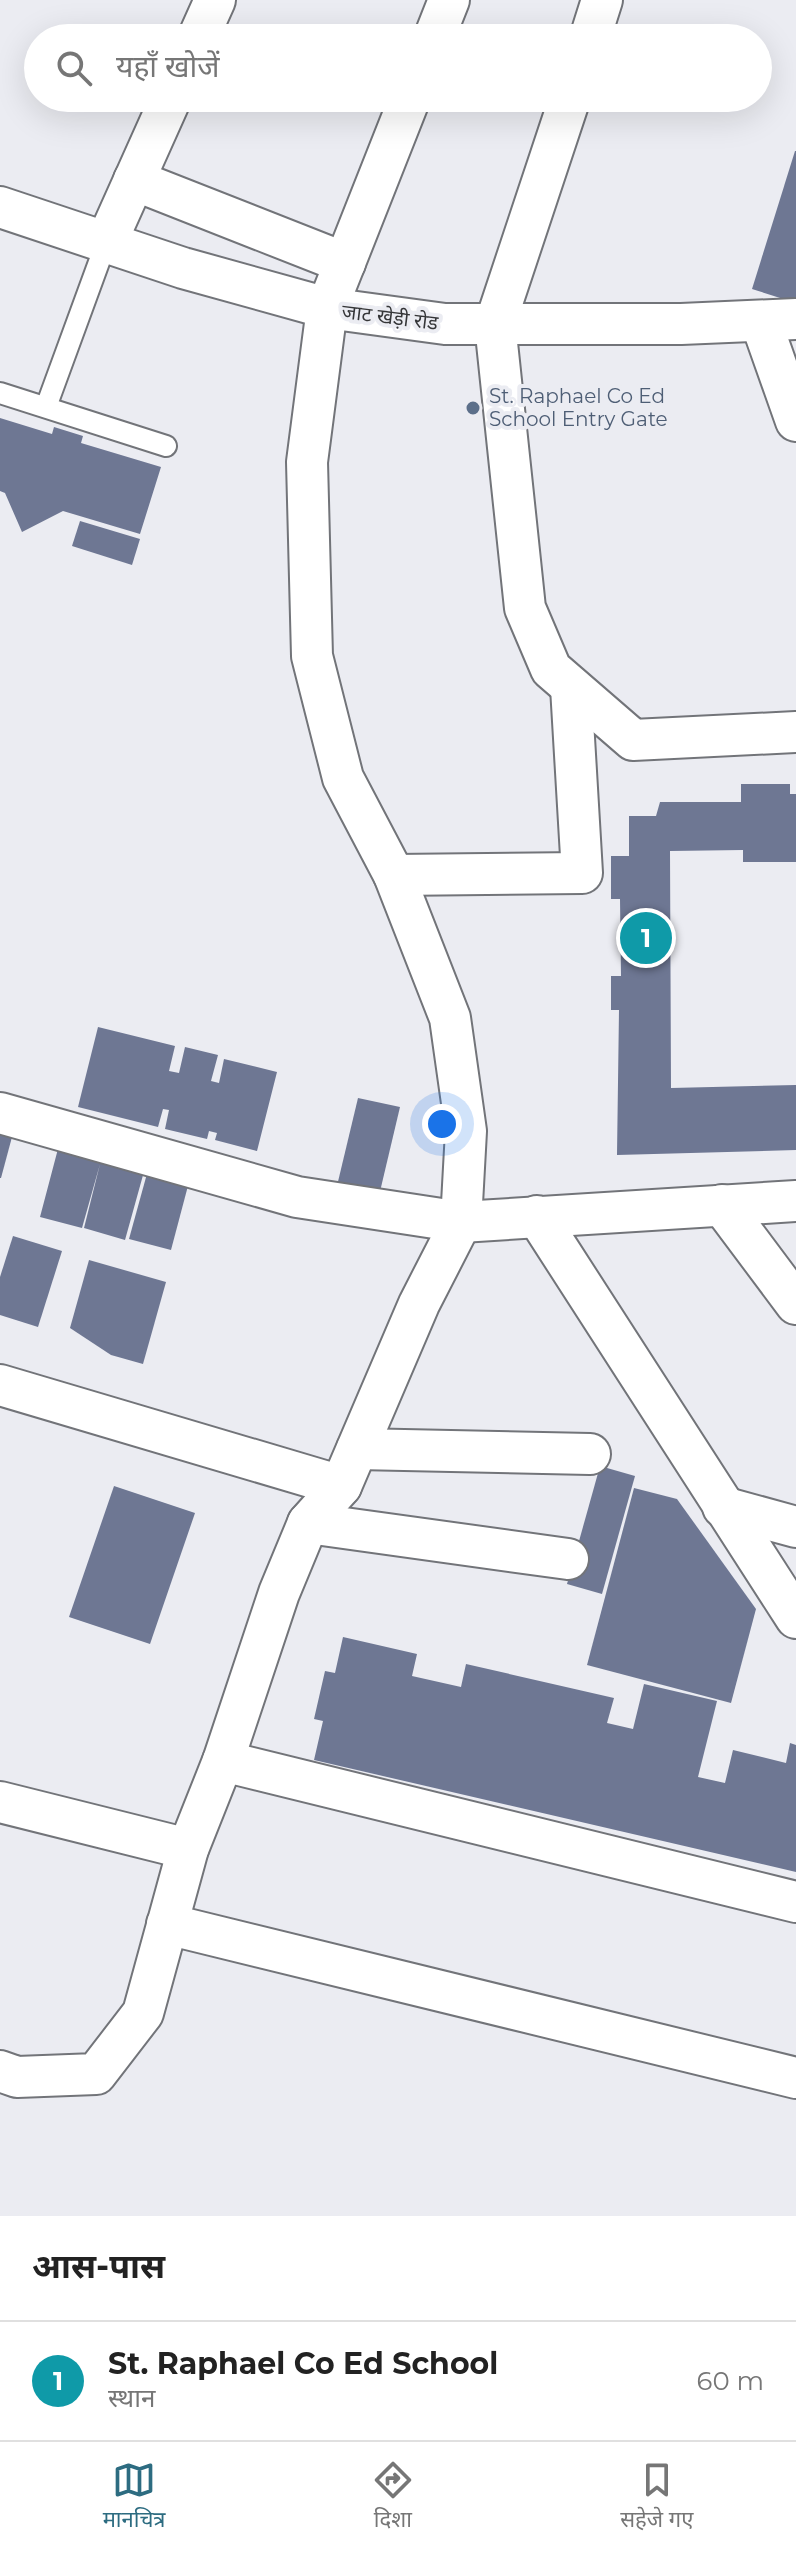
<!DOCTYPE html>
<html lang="hi">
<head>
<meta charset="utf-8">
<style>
  body { margin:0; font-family:Montserrat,"Noto Sans Devanagari",sans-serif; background:#f6f6f6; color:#222 }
  .you { position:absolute; left:442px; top:1124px; width:28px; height:28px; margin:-20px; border:6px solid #fff; border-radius:50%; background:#1a73e8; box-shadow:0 0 0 12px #1a73e833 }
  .badge { display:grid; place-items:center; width:52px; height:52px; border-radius:50%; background:#2d6c81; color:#fff; font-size:26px; font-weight:700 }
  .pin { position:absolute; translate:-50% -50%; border:4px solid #fff; box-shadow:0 2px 8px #0006 }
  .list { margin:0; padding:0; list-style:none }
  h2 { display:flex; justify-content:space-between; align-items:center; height:104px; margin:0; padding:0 32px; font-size:34px }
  h2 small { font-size:26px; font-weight:400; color:#767676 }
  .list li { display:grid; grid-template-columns:52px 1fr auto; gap:24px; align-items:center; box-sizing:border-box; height:120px; padding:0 32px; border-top:2px solid #e0e0e0 }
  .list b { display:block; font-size:30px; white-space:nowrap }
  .list p { margin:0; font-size:26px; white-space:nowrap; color:#767676 }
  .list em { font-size:26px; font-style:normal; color:#767676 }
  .icon { flex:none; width:44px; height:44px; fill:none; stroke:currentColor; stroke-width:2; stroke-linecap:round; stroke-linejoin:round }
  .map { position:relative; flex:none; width:796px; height:2216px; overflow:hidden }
  .search { position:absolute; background:#fff; box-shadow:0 8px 32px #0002; left:24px; right:24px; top:24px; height:88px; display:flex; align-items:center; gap:20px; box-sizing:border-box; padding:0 28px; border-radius:44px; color:#767676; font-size:30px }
  .sheet { height:224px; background:#fff }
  nav { display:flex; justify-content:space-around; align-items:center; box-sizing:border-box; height:112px; border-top:2px solid #e0e0e0; background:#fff; font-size:22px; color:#767676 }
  nav a { display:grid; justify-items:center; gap:4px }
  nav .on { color:#2d6c81 }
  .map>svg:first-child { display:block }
  .building { fill:#6e7793 }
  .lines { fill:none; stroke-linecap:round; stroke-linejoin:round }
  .service-casing { stroke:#727479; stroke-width:24 }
  .minor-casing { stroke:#727479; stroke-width:44 }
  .service { stroke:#fff; stroke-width:20 }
  .minor { stroke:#fff; stroke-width:40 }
  .service-dot { fill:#5c6f8a; stroke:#ebecf2; stroke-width:3 }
  .labels { text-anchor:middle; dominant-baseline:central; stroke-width:8; stroke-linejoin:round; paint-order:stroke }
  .street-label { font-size:20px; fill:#353638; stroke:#ebecf2 }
  .service-label { font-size:20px; fill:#4e5e75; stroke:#ebecf2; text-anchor:start }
</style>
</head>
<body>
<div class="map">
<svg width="796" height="2216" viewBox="0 0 796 2216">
  <rect width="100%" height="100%" fill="#ebecf2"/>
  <g class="building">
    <path d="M795 151H796V303L752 289Z"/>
    <path d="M0 418 52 434 54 427 83 436 81 443 161 467 140 534 63 511 22 532 5 493 0 491Z"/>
    <path d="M80 521 140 539 132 565 72 546Z"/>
    <path d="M741 784H790V794H796V862H743V850L670 851 671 1088 796 1085V1150L617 1155 619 1010H611V976H621L620 899H611V856H629V816H656L660 802H741Z"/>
    <path d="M98 1027 175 1046 169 1071 179 1073 185 1047 218 1055 211 1081 219 1083 224 1059 277 1072 257 1151 215 1140 217 1133 209 1131 207 1139 165 1129 169 1110 163 1109 158 1127 78 1107Z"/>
    <path d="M358 1098 400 1107 378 1200 336 1190Z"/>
    <path d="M0 1134 12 1137 1 1178H0Z"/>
    <path d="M59 1145 145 1168 125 1240 84 1228 100 1164 82 1228 40 1217Z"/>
    <path d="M148 1170 189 1182 171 1250 129 1239Z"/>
    <path d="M13 1236 62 1251 38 1327 0 1315V1277Z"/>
    <path d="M89 1260 166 1282 143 1364 111 1355 70 1328Z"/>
    <path d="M600 1466 635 1476 602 1594 567 1584Z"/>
    <path d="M114 1486 195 1513 150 1644 69 1617Z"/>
    <path d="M634 1488 677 1499 756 1609 731 1703 587 1665Z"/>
    <path d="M343 1637 417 1654 412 1676 461 1687 466 1664 614 1698 607 1723 633 1729 644 1684 717 1701 698 1777 725 1783 733 1750 786 1763 790 1743 796 1745V1872L314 1760 323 1721 314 1719 325 1671 335 1673Z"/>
  </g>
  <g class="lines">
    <g class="service-casing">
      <g id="service">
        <path d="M0 393 166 446"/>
        <path d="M46 407 106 243"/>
      </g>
    </g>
    <g class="minor-casing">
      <g id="minor">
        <path d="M198 38 215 0"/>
        <path d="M434 38 449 0"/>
        <path d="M590 38 602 0"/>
        <path d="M570 98 495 324 525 608 551 669 633 740 796 732"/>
        <path d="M134 180 345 263"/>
        <path d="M0 207 183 268 327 308 445 324H681L796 319"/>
        <path d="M106 243 171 98"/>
        <path d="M761 322 796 421"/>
        <path d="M394 875 582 873 571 687"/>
        <path d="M0 1113 297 1197 461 1222 796 1201"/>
        <path d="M722 1205 796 1304"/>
        <path d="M537 1216 796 1618"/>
        <path d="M0 1385 341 1486"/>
        <path d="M357 1449 590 1454"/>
        <path d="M723 1507 796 1527"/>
        <path d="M308 1523 568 1559"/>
        <path d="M223 1761 796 1902"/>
        <path d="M0 1802 188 1849"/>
        <path d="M167 1924 796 2078"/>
        <path d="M0 2071 17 2077 96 2074 143 2013 188 1849 223 1761 279 1593 308 1523 341 1486 419 1304 461 1222 466 1131 450 1018 394 875 343 778 312 656 307 462 327 308 410 98"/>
      </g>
    </g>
    <use href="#service" class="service"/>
    <use href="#minor" class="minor"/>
  </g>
  <circle class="service-dot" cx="473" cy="408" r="8"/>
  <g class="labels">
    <g class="street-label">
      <text transform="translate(390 317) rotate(7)">जाट खेड़ी रोड</text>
    </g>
    <g class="service-label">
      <text x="489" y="396">St. Raphael Co Ed<tspan x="489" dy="23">School Entry Gate</tspan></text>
    </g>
  </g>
</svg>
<div class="you"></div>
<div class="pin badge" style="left:646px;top:938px;background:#0f9aa8">1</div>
<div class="search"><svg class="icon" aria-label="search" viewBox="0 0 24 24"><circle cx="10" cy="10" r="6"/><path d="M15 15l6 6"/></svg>यहाँ खोजें</div>
</div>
<section class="sheet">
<h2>आस-पास<small></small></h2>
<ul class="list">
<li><span class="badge" style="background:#0f9aa8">1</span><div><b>St. Raphael Co Ed School</b><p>स्थान</p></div><em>60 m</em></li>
</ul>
</section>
<nav>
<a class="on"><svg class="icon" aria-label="map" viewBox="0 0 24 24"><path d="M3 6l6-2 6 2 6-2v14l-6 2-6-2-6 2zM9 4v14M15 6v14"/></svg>मानचित्र</a>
<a><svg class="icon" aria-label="directions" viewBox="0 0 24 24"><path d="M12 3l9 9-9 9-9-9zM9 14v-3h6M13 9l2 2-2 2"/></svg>दिशा</a>
<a><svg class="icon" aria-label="saved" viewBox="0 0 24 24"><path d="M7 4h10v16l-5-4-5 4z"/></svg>सहेजे गए</a>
</nav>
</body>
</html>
